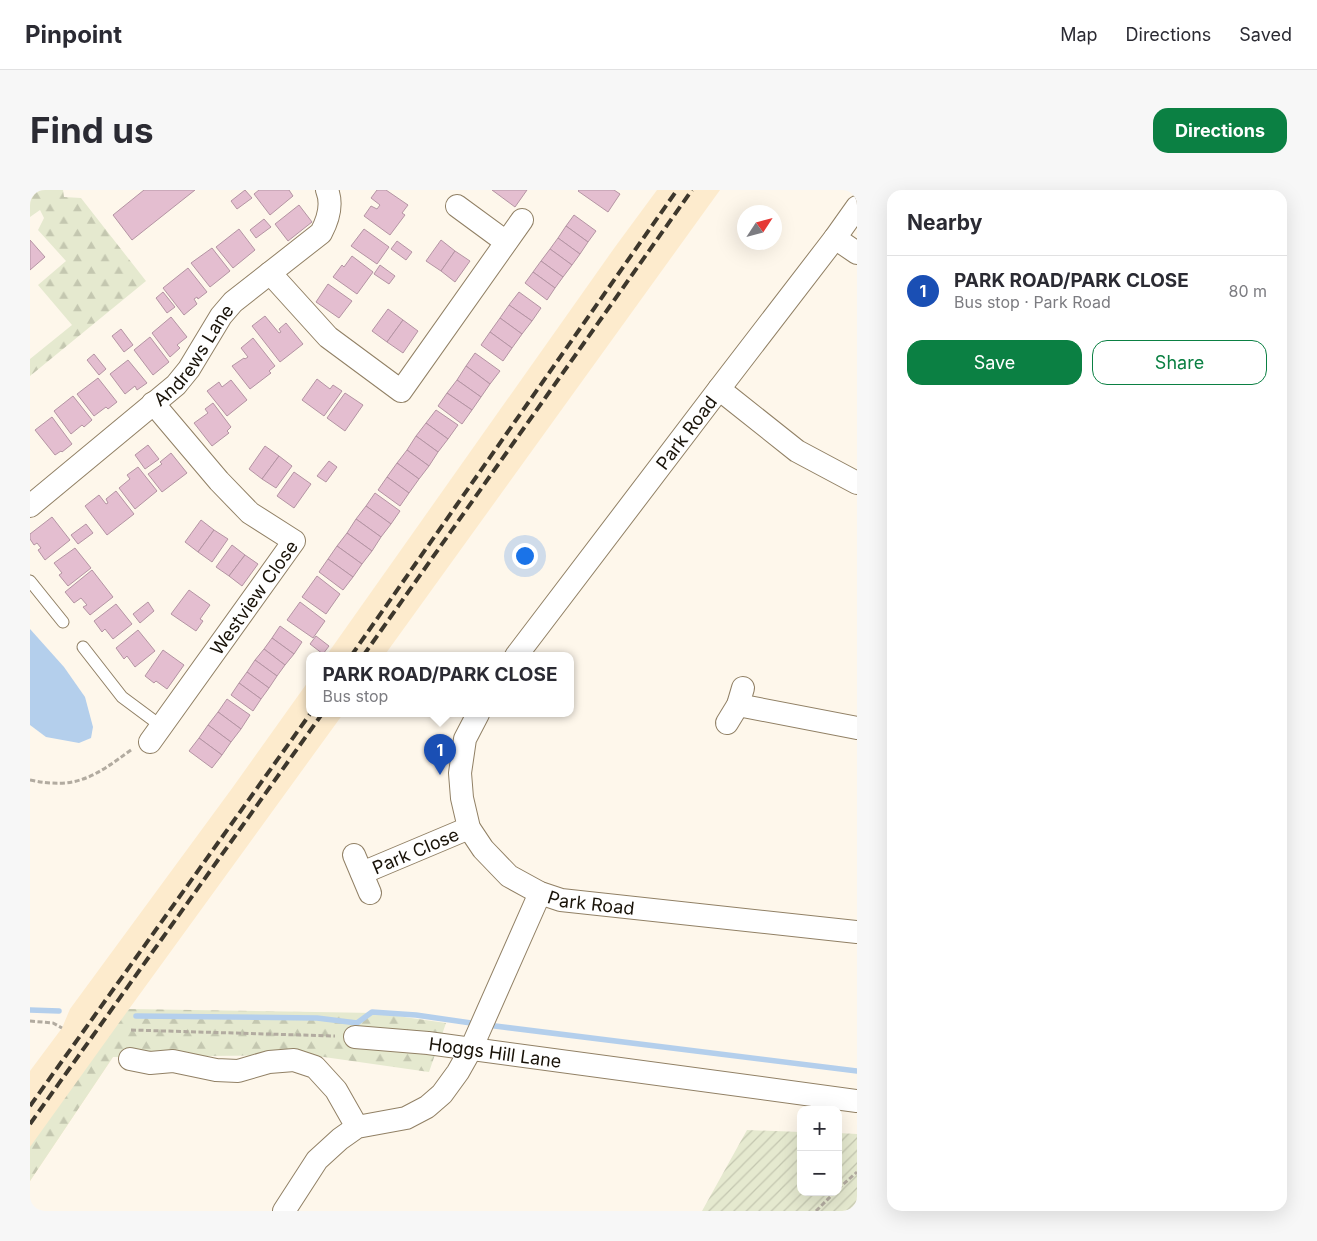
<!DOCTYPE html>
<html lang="en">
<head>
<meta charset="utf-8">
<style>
  body { margin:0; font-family:Inter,sans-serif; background:#f7f7f7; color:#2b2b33 }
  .controls { position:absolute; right:15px; bottom:15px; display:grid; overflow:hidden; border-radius:10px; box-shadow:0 5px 20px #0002 }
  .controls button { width:45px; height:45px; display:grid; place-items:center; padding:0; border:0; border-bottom:1px solid #e1e1e2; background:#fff; color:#2b2b33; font:25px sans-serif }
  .compass { position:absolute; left:707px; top:15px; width:45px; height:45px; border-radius:50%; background:#fff; box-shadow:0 5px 20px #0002; rotate:54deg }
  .you { position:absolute; left:494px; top:365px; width:18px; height:18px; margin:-12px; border:4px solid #fff; border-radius:50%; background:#1a73e8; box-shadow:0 0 0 8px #1a73e833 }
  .badge { display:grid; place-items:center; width:32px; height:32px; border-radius:50%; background:#0b8043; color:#fff; font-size:16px; font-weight:700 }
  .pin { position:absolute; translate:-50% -41px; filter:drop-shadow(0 1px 2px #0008) }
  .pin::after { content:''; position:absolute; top:26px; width:18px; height:15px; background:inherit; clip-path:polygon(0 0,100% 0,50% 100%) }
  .popup { position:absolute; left:276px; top:462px; width:268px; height:65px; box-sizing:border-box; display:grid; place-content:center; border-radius:10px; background:#fff; filter:drop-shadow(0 1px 4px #0005); font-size:16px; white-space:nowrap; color:#7c7c81 }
  .popup b { font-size:19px; color:#2b2b33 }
  .popup::after { content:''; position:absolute; left:50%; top:100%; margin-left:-10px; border:10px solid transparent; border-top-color:#fff }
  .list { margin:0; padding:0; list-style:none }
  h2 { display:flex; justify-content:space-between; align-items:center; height:65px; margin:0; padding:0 20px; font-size:21px }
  h2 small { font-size:16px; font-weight:400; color:#7c7c81 }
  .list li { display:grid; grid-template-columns:32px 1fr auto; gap:15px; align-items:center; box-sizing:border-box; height:70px; padding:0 20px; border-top:1px solid #e1e1e2 }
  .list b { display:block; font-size:19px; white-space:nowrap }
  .list p { margin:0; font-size:16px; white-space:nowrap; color:#7c7c81 }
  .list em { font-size:16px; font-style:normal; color:#7c7c81 }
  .actions { display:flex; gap:10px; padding:15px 20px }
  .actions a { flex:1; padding:11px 0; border:1px solid #0b8043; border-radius:15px; text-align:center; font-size:18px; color:#0b8043 }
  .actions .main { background:#0b8043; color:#fff }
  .map { position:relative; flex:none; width:827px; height:1021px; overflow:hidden; border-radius:15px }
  header { display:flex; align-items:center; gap:30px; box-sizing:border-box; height:70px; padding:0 25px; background:#fff; border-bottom:1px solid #e1e1e2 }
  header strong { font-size:24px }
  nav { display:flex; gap:28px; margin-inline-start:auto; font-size:18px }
  .intro { display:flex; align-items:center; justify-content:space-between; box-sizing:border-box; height:120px; padding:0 30px }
  h1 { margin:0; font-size:35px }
  .button { padding:12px 22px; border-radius:15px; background:#0b8043; color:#fff; font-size:18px; font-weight:700 }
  main { display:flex; gap:30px; padding:0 30px }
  aside { flex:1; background:#fff; border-radius:15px; box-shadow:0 5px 20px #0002 }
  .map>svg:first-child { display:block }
  .built { fill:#fdebcd }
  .forest { fill:url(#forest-firs) }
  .garden { fill:url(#garden-furrows) }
  .water { fill:#b4cfec }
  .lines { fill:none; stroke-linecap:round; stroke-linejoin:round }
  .stream { stroke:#b4cfec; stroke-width:5.5 }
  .building { fill:#e4bed0; stroke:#b494a3 }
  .service-casing { stroke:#918065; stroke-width:13 }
  .minor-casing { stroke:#918065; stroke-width:24 }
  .path { stroke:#b2aba0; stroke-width:3; stroke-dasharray:5 2.5; stroke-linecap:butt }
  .service { stroke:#fff; stroke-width:11 }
  .minor { stroke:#fff; stroke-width:22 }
  .rail { stroke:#3d372c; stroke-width:4; stroke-dasharray:10 5; stroke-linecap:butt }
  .labels { text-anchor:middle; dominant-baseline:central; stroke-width:5; stroke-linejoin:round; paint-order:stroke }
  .street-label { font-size:18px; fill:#181208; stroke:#fef7eb }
</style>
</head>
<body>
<header>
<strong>Pinpoint</strong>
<nav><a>Map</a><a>Directions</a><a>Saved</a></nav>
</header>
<div class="intro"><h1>Find us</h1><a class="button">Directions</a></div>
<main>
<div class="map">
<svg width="827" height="1021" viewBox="0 0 827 1021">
  <defs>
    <pattern id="forest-firs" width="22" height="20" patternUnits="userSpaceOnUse" patternTransform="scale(1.25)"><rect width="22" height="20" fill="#e5e9cf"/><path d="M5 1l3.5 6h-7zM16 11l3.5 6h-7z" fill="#c4c7b0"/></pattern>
    <pattern id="garden-furrows" width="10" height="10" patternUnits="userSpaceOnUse" patternTransform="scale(1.25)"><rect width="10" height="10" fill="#e5e9cf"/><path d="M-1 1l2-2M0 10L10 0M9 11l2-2" fill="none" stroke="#c4c7b0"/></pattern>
  </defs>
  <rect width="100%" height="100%" fill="#fef7eb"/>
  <g class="built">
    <path d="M627 0H690L354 466H296L585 57Z"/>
    <path d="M280 489V524H313L99 819 83 867 0 991V881L32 838 40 819 203 597Z"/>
  </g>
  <g class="forest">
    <path d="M0 0H33L34 7 51 8 116 91 0 186V169L42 135 8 95 36 71 8 40 14 28 10 20 0 27Z"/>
    <path d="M99 819 346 823 416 833 399 882 280 865 83 867 0 991V957Z"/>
  </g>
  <path class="garden" d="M717 940 771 942V1002H808V943L827 944V1021H672Z"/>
  <path class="water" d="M0 439 34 477 55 507 63 537 61 548 49 553 16 547 0 535Z"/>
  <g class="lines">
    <g class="stream">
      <path d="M0 820 29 821"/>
      <path d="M106 826 287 828 327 833 342 822 386 825 448 834"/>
      <path d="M457 835 827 881"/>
    </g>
  </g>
  <g class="building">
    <path d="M114 0H165L102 50 83 25Z"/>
    <path d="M215 0 222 8 207 19 201 11Z"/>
    <path d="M229 0H259L263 6 240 25 224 4Z"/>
    <path d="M347 0H356L378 15 372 23 375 25 360 45 334 26 341 16 347 19 350 15 341 8Z"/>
    <path d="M462 0H497L485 17Z"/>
    <path d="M549 0H584L590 4 578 22 548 1Z"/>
    <path d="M269 15 282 32 258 51 245 34Z"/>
    <path d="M544 25 566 41 558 52 536 36Z"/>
    <path d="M234 29 241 37 226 48 220 40Z"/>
    <path d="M536 36 558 52 550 64 528 48Z"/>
    <path d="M209 39 225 60 203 78 186 57Z"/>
    <path d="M334 39 359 57 347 74 321 56Z"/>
    <path d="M528 48 550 64 542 75 520 59Z"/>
    <path d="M0 50 15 67 0 80Z"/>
    <path d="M411 50 425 61 411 81 396 71Z"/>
    <path d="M367 51 382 62 376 70 361 59Z"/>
    <path d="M182 58 200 81 180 97 161 73Z"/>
    <path d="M520 59 542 75 533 87 511 71Z"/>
    <path d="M425 61 440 71 425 92 411 81Z"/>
    <path d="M322 66 343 82 327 104 303 87 312 75 314 77Z"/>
    <path d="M511 71 533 87 525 98 503 82Z"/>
    <path d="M350 75 365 86 359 94 344 84Z"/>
    <path d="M158 78 177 102 168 109 167 107 164 109 167 114 154 125 133 98Z"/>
    <path d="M503 82 525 98 517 110 495 93Z"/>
    <path d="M298 94 322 111 309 128 286 112Z"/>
    <path d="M133 102 145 117 137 123 126 108Z"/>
    <path d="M489 102 511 118 502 131 479 115Z"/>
    <path d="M479 115 502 131 492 144 470 128Z"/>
    <path d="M358 119 373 130 357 152 342 141Z"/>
    <path d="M235 126 249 143 251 142 249 139 256 133 273 154 250 172 222 136Z"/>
    <path d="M141 127 157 147 147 155 150 158 140 167 122 143Z"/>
    <path d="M470 128 492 144 482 158 460 142Z"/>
    <path d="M373 130 388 141 373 163 357 152Z"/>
    <path d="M91 139 103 155 94 162 82 146Z"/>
    <path d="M460 142 482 158 473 171 451 155Z"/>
    <path d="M120 147 139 172 123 185 104 160Z"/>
    <path d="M223 148 245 176 239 181 241 183 220 199 202 176 214 168 215 169 218 167 211 158Z"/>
    <path d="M445 163 470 181 460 194 436 176Z"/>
    <path d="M64 164 76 179 69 185 57 170Z"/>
    <path d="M98 170 117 193 107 200 105 196 95 204 80 184Z"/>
    <path d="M436 176 460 194 451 207 427 190Z"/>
    <path d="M68 188 87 212 78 219 76 217 64 226 47 204Z"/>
    <path d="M287 189 300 199 303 195 312 201 294 226 272 210Z"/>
    <path d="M201 190 217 210 197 226 177 201 189 192 192 197Z"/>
    <path d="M427 190 451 207 442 220 417 203Z"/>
    <path d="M315 203 333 215 315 241 297 228Z"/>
    <path d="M417 203 442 220 432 234 408 216Z"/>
    <path d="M43 206 62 230 54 237 52 235 41 244 24 221Z"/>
    <path d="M183 213 201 237 197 241 199 243 182 256 164 233 178 223 175 219Z"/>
    <path d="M406 220 428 235 418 249 396 233Z"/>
    <path d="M22 227 42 254 32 262 31 261 25 265 5 240Z"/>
    <path d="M396 233 418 249 408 262 386 246Z"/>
    <path d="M386 246 408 262 399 276 377 260Z"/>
    <path d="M118 255 129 269 115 279 105 265Z"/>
    <path d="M235 256 249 266 232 289 219 279Z"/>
    <path d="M377 260 399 276 389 289 367 273Z"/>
    <path d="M141 263 157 283 132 302 118 284 132 274 130 272Z"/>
    <path d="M249 266 262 276 246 298 232 289Z"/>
    <path d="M299 271 307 277 296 292 287 286Z"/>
    <path d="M367 273 389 289 379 303 357 287Z"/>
    <path d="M108 277 127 301 105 319 89 298 100 289 97 285Z"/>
    <path d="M264 282 281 294 264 318 247 306Z"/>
    <path d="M357 287 379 303 370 316 348 300Z"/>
    <path d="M86 301 104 324 77 345 55 316 69 305 76 314 78 313 76 309Z"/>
    <path d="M345 303 370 321 361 334 336 316Z"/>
    <path d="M336 316 361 334 351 347 326 329Z"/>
    <path d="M22 327 40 350 15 370 8 360 11 358 7 353 4 355 0 349V344Z"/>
    <path d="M326 329 351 347 342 361 317 343Z"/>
    <path d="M171 330 184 340 168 362 155 352Z"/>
    <path d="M56 334 63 343 48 354 41 345Z"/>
    <path d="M184 340 198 349 182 372 168 362Z"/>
    <path d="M317 343 342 361 332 374 307 356Z"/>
    <path d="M202 355 215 365 199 386 186 377Z"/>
    <path d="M307 356 332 374 323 387 298 369Z"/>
    <path d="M45 358 61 378 38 396 29 385 32 383 24 373Z"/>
    <path d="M215 365 228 374 212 396 199 386Z"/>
    <path d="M298 369 323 387 313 400 289 382Z"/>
    <path d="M62 380 83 407 60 425 53 417 57 415 51 408 44 413 35 402Z"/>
    <path d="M287 386 310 404 296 424 272 407Z"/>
    <path d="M159 400 180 415 170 429 173 431 166 441 141 424Z"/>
    <path d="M118 412 124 421 110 433 103 424Z"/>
    <path d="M270 412 295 431 283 448 257 430Z"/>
    <path d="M86 414 102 434 83 449 75 439 72 442 64 431Z"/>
    <path d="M250 436 272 452 264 464 242 448Z"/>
    <path d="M108 440 125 461 105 477 97 466 94 469 86 458Z"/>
    <path d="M286 446 299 456 293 464 280 454Z"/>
    <path d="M242 448 264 464 255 475 234 459Z"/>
    <path d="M234 459 255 475 247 486 225 470Z"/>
    <path d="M133 460 154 475 137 499 126 491 124 493 115 486Z"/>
    <path d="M225 470 247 486 239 498 217 482Z"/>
    <path d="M217 482 239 498 231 509 209 493Z"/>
    <path d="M209 493 231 509 223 521 201 505Z"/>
    <path d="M197 509 220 525 211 539 188 522Z"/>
    <path d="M188 522 211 539 201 552 178 535Z"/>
    <path d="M178 535 201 552 192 565 169 548Z"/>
    <path d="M169 548 192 565 182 578 159 561Z"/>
  </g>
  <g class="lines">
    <g class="service-casing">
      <g id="service">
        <path d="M0 391 33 432"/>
        <path d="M53 457 92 507 131 536"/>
      </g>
    </g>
    <g class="minor-casing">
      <g id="minor">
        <path d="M427 16 476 52"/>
        <path d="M805 48 827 63"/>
        <path d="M240 83 298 147 371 201 492 30"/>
        <path d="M689 199 767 261 827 293"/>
        <path id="s1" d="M0 316 146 195 159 179 191 126 203 112 291 43C298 30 303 15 297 0"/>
        <path id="s2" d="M486 466 689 199 805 48 827 17"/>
        <path d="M708 515 827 538"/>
        <path id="s3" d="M448 524 435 549 430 583 432 608 439 638 453 659 479 686 510 703 531 710 827 742"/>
        <path d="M697 533 708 515 713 498"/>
        <path id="s4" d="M120 552 264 351 220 323 189 291 123 213"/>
        <path d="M324 665 340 703"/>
        <path id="s5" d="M332 683 439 638"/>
        <path id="s6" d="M325 847 398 853 827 911"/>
        <path d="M100 869 120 873 143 871 186 880 208 881 239 872 264 870 285 877 306 900 327 937"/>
        <path d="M254 1021 287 970 310 949 327 937 376 928 397 917 412 904 428 882 441 859 510 703"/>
      </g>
    </g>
    <g class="path">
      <path d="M0 590C47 600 65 586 101 560"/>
      <path d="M0 831 23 833 32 838"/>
      <path d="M101 840 305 846"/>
      <path d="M808 999 827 982"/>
      <path d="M786 1021 805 1002"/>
    </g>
    <use href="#service" class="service"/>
    <use href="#minor" class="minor"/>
    <g class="rail">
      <path d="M321 466 647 0"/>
      <path d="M333 466 662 0"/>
      <path d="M0 916 280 524"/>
      <path d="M0 934 292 524"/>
    </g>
  </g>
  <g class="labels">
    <g class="street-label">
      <text stroke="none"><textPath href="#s1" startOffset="224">Andrews Lane</textPath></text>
      <text stroke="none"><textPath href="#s2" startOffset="281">Park Road</textPath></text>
      <text stroke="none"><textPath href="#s4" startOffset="178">Westview Close</textPath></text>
      <text stroke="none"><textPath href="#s5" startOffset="58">Park Close</textPath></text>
      <text stroke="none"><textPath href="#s3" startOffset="269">Park Road</textPath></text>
      <text stroke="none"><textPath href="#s6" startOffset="141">Hoggs Hill Lane</textPath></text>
    </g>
  </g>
</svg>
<div class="controls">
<button>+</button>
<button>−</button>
</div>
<svg class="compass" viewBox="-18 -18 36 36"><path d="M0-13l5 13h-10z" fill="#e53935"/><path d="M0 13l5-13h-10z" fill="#7c7c81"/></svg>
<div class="you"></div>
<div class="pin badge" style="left:410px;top:585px;background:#1a4fb4">1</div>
<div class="popup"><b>PARK ROAD/PARK CLOSE</b>Bus stop</div>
</div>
<aside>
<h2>Nearby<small></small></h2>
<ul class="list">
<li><span class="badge" style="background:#1a4fb4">1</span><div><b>PARK ROAD/PARK CLOSE</b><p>Bus stop · Park Road</p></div><em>80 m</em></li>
</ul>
<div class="actions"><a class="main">Save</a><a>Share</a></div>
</aside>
</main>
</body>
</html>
